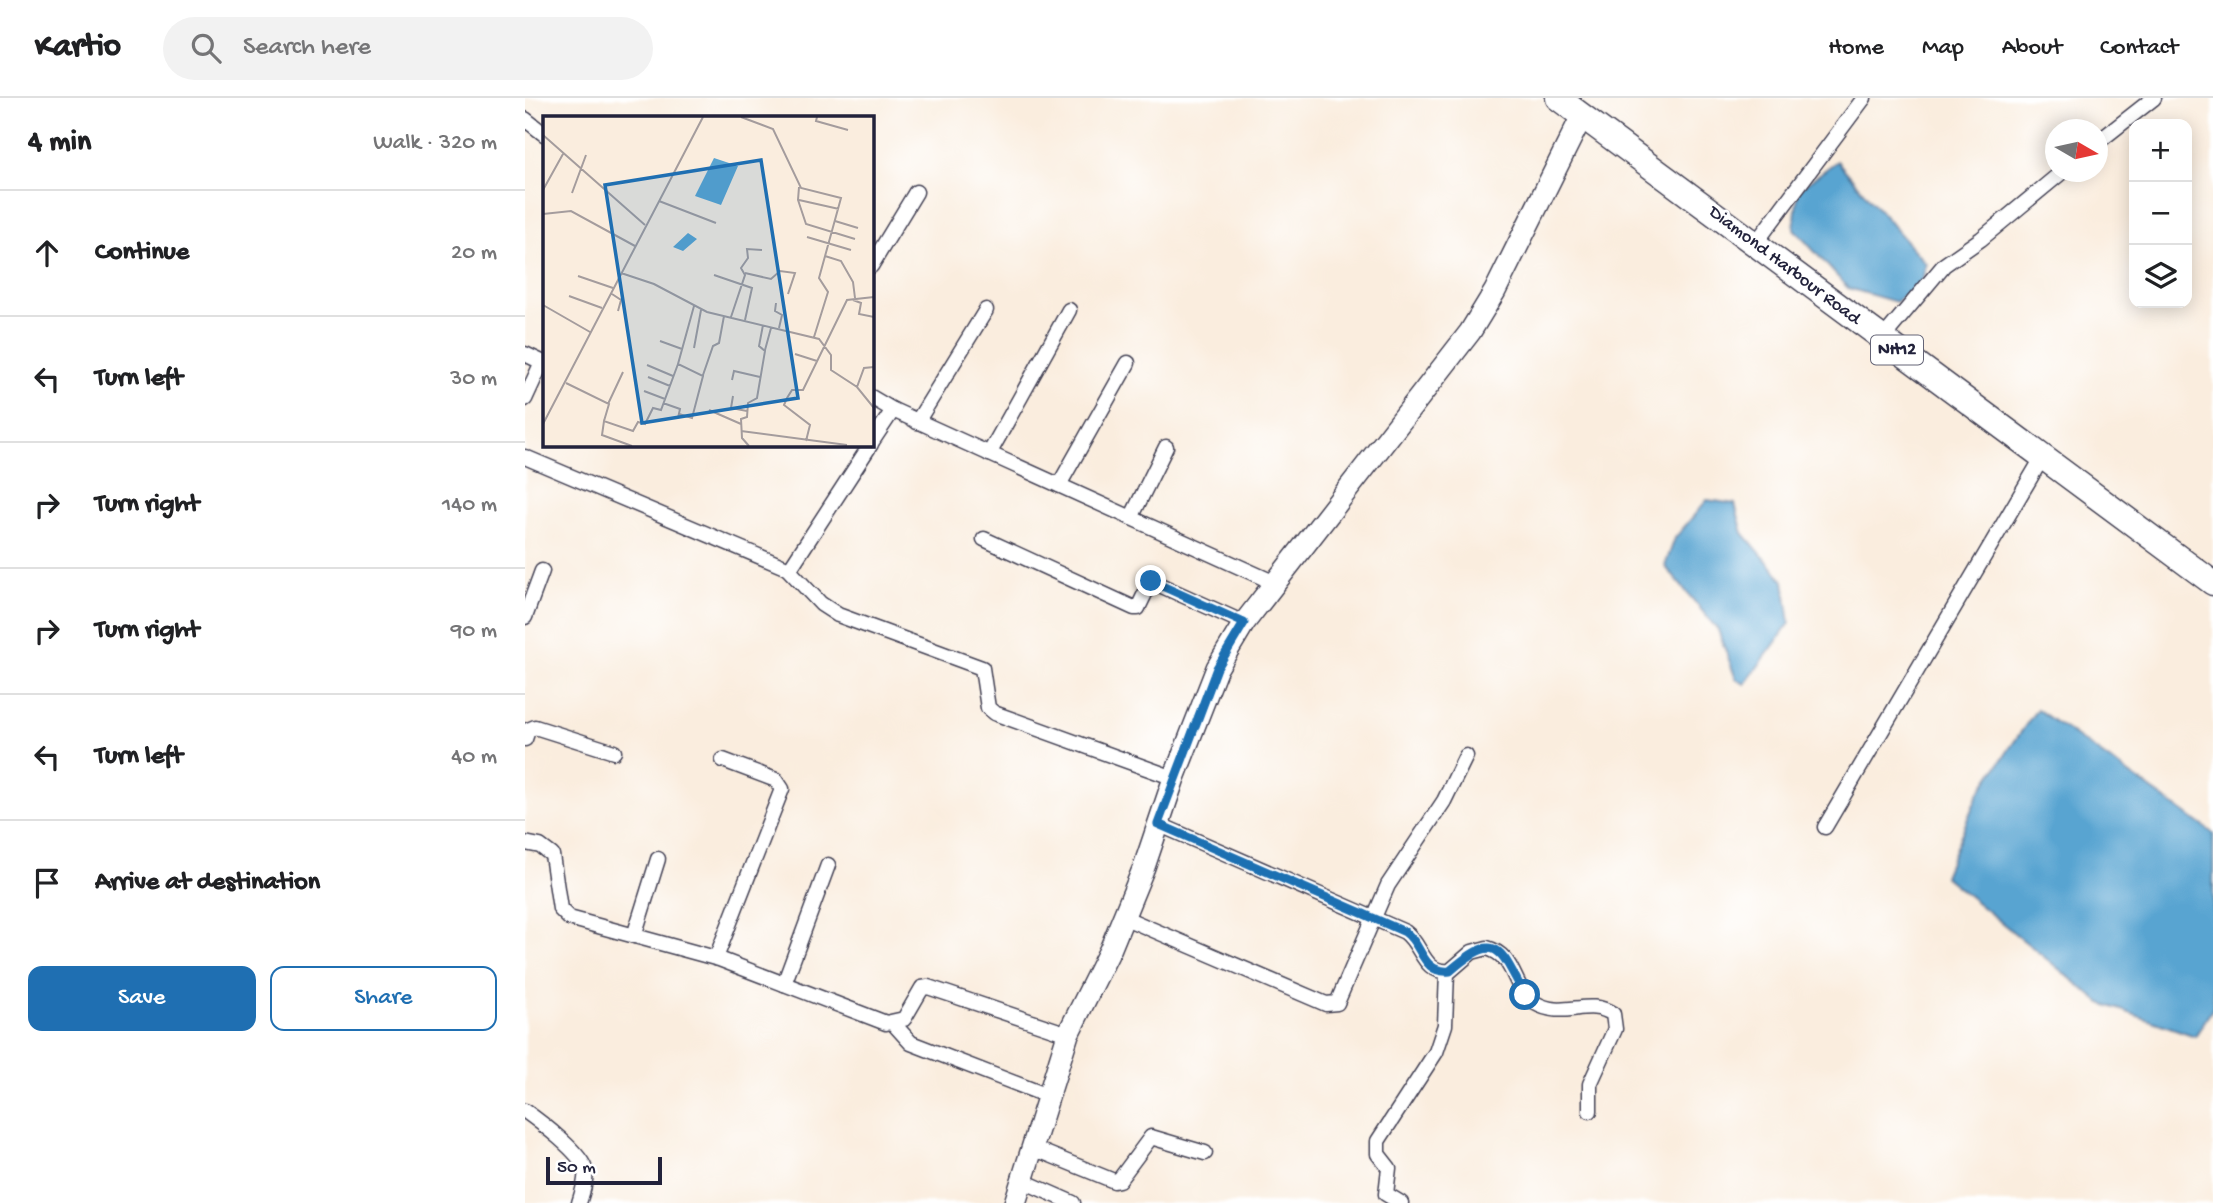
<!DOCTYPE html>
<html lang="en">
<head>
<meta charset="utf-8">
<style>
  body { margin:0; font-family:"Gochi Hand",sans-serif; background:#f2f2f2; color:#202124 }
  .controls { position:absolute; right:21px; top:21px; display:grid; overflow:hidden; border-radius:14px; box-shadow:0 4px 18px #0003 }
  .controls button { width:63px; height:63px; display:grid; place-items:center; padding:0; border:0; border-bottom:2px solid #e0e0e0; background:#fff; color:#202124; font:35px sans-serif }
  .compass { position:absolute; left:1520px; top:21px; width:63px; height:63px; border-radius:50%; background:#fff; box-shadow:0 4px 18px #0003; rotate:99deg }
  .scale { position:absolute; left:21px; bottom:18px; width:116px; box-sizing:border-box; padding-left:7px; border:4px solid #22223b; border-top:0; font-size:19px; line-height:24px; white-space:nowrap; color:#22223b; -webkit-text-stroke:5px #fff; paint-order:stroke }
  .stop { position:absolute; width:21px; height:21px; margin:-16px; border:5px solid #1f6fb2; border-radius:50%; background:#fff }
  .stop.end { background:#1f6fb2; border-color:#fff; box-shadow:0 2px 7px #0008 }
  .list { margin:0; padding:0; list-style:none }
  h2 { display:flex; justify-content:space-between; align-items:center; height:91px; margin:0; padding:0 28px; font-size:30px }
  h2 small { font-size:23px; font-weight:400; color:#757577 }
  .list li { display:grid; grid-template-columns:46px 1fr auto; gap:21px; align-items:center; box-sizing:border-box; height:126px; padding:0 28px; border-top:2px solid #e0e0e0 }
  .list b { display:block; font-size:26px; white-space:nowrap }
  .list em { font-size:23px; font-style:normal; color:#757577 }
  .actions { display:flex; gap:14px; padding:21px 28px }
  .actions a { flex:1; padding:16px 0; border:2px solid #1f6fb2; border-radius:14px; text-align:center; font-size:24px; color:#1f6fb2 }
  .actions .main { background:#1f6fb2; color:#fff }
  .icon { flex:none; width:38px; height:38px; fill:none; stroke:currentColor; stroke-width:2; stroke-linecap:round; stroke-linejoin:round }
  .map { position:relative; flex:none; width:1688px; height:1105px; overflow:hidden }
  header { display:flex; align-items:center; gap:42px; box-sizing:border-box; height:98px; padding:0 35px; background:#fff; border-bottom:2px solid #e0e0e0 }
  header strong { font-size:33px }
  nav { display:flex; gap:38px; margin-inline-start:auto; font-size:24px }
  .search { width:490px; height:63px; background:#f2f2f2; display:flex; align-items:center; gap:18px; box-sizing:border-box; padding:0 24px; border-radius:38px; color:#757577; font-size:26px }
  main { display:flex }
  aside { flex:1; background:#fff }
  .map>svg:first-child { display:block }
  .water { fill:#59a4d1; stroke:#3e6386; stroke-width:2 }
  .lines { fill:none; stroke-linecap:round; stroke-linejoin:round }
  .minor-casing { stroke:#424053; stroke-width:17 }
  .secondary-casing { stroke:#424053; stroke-width:24 }
  .trunk-casing { stroke:#424053; stroke-width:27 }
  .minor { stroke:#fff; stroke-width:14 }
  .secondary { stroke:#fff; stroke-width:21 }
  .trunk { stroke:#fff; stroke-width:24 }
  .route { stroke:#1f6fb2; stroke-width:9 }
  .labels { text-anchor:middle; dominant-baseline:central; stroke-width:6; stroke-linejoin:round; paint-order:stroke }
  .shield { fill:#fff; stroke:#646476; stroke-width:2 }
  .shield-label { font-size:18px; font-weight:bold; fill:#22223b }
  .street-label { font-size:19px; fill:#22223b; stroke:#fff }
  .inset-road { fill:none; stroke:#a49c9d; stroke-width:2 }
  .view { fill:#1f6fb2; fill-opacity:0.15; stroke:#1f6fb2; stroke-width:3.5 }
  .inset-edge { fill:none; stroke:#22223b; stroke-width:3.5 }
</style>
</head>
<body>
<header>
<strong>Kartio</strong>
<div class="search"><svg class="icon" aria-label="search" viewBox="0 0 24 24"><circle cx="10" cy="10" r="6"/><path d="M15 15l6 6"/></svg>Search here</div>
<nav><a>Home</a><a>Map</a><a>About</a><a>Contact</a></nav>
</header>
<main>
<aside>
<h2>4 min<small>Walk · 320 m</small></h2>
<ul class="list">
<li><svg class="icon" aria-label="ahead" viewBox="0 0 24 24"><path d="M12 20V5M6 11l6-6 6 6"/></svg><div><b>Continue</b></div><em>20 m</em></li>
<li><svg class="icon" aria-label="left" viewBox="0 0 24 24"><path d="M17 20v-9H6M10 6l-5 5 5 5"/></svg><div><b>Turn left</b></div><em>30 m</em></li>
<li><svg class="icon" aria-label="right" viewBox="0 0 24 24"><path d="M7 20v-9h11M14 6l5 5-5 5"/></svg><div><b>Turn right</b></div><em>140 m</em></li>
<li><svg class="icon" aria-label="right" viewBox="0 0 24 24"><path d="M7 20v-9h11M14 6l5 5-5 5"/></svg><div><b>Turn right</b></div><em>90 m</em></li>
<li><svg class="icon" aria-label="left" viewBox="0 0 24 24"><path d="M17 20v-9H6M10 6l-5 5 5 5"/></svg><div><b>Turn left</b></div><em>40 m</em></li>
<li><svg class="icon" aria-label="arrive" viewBox="0 0 24 24"><path d="M6 21V4h12l-3 4 3 4H6"/></svg><div><b>Arrive at destination</b></div></li>
</ul>
<div class="actions"><a class="main">Save</a><a>Share</a></div>
</aside>
<div class="map">
<svg width="1688" height="1105" viewBox="0 0 1688 1105">
  <rect width="100%" height="100%" fill="#fff"/>
  <filter id="ink" filterUnits="userSpaceOnUse"><feTurbulence type="fractalNoise" baseFrequency=".0143" numOctaves="2"/><feDisplacementMap in="SourceGraphic" scale="14" xChannelSelector="R" yChannelSelector="G"/><feConvolveMatrix kernelMatrix="1 2 1 2 8 2 1 2 1" color-interpolation-filters="sRGB"/></filter>
  <filter id="wash" filterUnits="userSpaceOnUse"><feTurbulence type="fractalNoise" baseFrequency=".00686" numOctaves="4" result="noise"/><feDisplacementMap in="SourceGraphic" scale="28" xChannelSelector="R" yChannelSelector="G"/><feGaussianBlur stdDeviation="1.57" result="paint"/><feColorMatrix in="noise" values="0 0 0 0 0 0 0 0 0 0 0 0 0 0 0 0 0 1.4 0 .05"/><feComposite in="paint" operator="in"/></filter>
  <g filter="url(#wash)">
    <rect width="100%" height="100%" fill="#faedde"/>
    <g class="water">
      <path d="M1312 63 1401 166 1396 187 1371 204 1323 190 1269 131 1273 92Z"/>
      <path d="M1182 402 1210 406 1218 435 1259 483 1265 525 1220 586 1211 581 1193 532 1140 468 1150 440Z"/>
      <path d="M1512 611 1688 735V910L1670 938 1576 905 1419 778 1453 696Z"/>
    </g>
  </g>
  <g filter="url(#ink)">
    <g class="lines">
      <g class="minor-casing">
        <g id="minor">
          <path d="M0 21 19 36"/>
          <path d="M1573 44 1629 0"/>
          <path d="M1230 146 1339 0"/>
          <path d="M346 168 391 94"/>
          <path d="M1357 241 1419 167 1456 141 1537 74"/>
          <path d="M0 256 19 265"/>
          <path d="M346 299 368 312"/>
          <path d="M0 301 17 264"/>
          <path d="M392 324 461 212"/>
          <path d="M346 345 368 312 750 485"/>
          <path d="M464 356 544 212"/>
          <path d="M0 359 262 470 266 469 346 346"/>
          <path d="M534 387 603 265"/>
          <path d="M606 420 641 349"/>
          <path d="M459 441 609 510H613L626 483 719 525"/>
          <path d="M262 470 296 506 313 517 457 570 463 610 469 615 649 680"/>
          <path d="M0 519 17 473"/>
          <path d="M0 641 3 632 10 629 89 654"/>
          <path d="M633 726 880 834C898 847 897 876 925 873L947 854 962 850C992 858 986 891 1010 905 1039 922 1062 899 1088 916L1090 931 1065 986V1013"/>
          <path d="M1300 729 1517 360"/>
          <path d="M0 745 15 748 27 757 35 811 44 820 194 861 361 925 379 921 397 890 403 889 543 936"/>
          <path d="M598 819 801 906 812 905 863 787 919 703 941 658"/>
          <path d="M109 838 133 761"/>
          <path d="M191 860 257 691 251 682 198 662"/>
          <path d="M259 886 303 767"/>
          <path d="M368 925 386 945 523 998"/>
          <path d="M0 1013C14 1023 58 1056 60 1072 62 1082 57 1095 54 1105"/>
          <path d="M508 1050 589 1083 594 1082 626 1039 680 1055"/>
          <path d="M498 1083 548 1105"/>
          <path d="M876 1105 861 1096 864 1070 853 1056V1043L911 954 920 927 922 874"/>
        </g>
      </g>
      <g class="secondary-casing">
        <path id="secondary" d="M490 1105 543 936 585 852 619 769 649 680 692 570 719 525 945 234 970 193 1057 18"/>
      </g>
      <g class="trunk-casing">
        <path id="trunk" d="M1033 0 1688 485"/>
      </g>
      <use href="#minor" class="minor"/>
      <use href="#secondary" class="secondary"/>
      <use href="#trunk" class="trunk"/>
    </g>
  </g>
  <g class="lines" filter="url(#ink)">
    <path class="route" d="M626 483 719 525 692 570 633 726 880 834C898 846 896 876 925 873 974 830 975 853 1000 897"/>
  </g>
  <g class="labels">
    <rect class="shield" x="1346" y="237.5" width="52" height="29" rx="5"/>
    <g class="shield-label">
      <text x="1372" y="252">NH12</text>
    </g>
    <g class="street-label">
      <text transform="translate(1259 168) rotate(37)">Diamond Harbour Road</text>
    </g>
  </g>
  <g transform="translate(18 18)">
    <rect width="331" height="331" fill="#faedde"/>
    <path d="M171 42 195 50 178 89 152 80ZM145 117 154 123 140 135 130 131Z" fill="#59a4d1"/>
    <path class="inset-road" d="M198 1 230 13 258 72 298 82 276 162 285 176 271 221M274 1 273 5 305 14M0 19 102 109M256 71 255 84 263 108 312 123M0 74 20 38M29 77 43 39M256 84 296 93M116 85 173 107M0 98 28 95 92 130M292 105 315 112M264 121 308 134M282 140 298 145 310 166 312 182M78 157 111 168 164 196 276 223 288 239V254L314 271 331 292M202 157 228 163 237 155 252 157 245 178M171 159 209 172 202 204M35 160 70 172M69 178 78 184 75 195M26 180 59 192M310 184 318 187 316 198 331 201M233 187 232 195 239 199 236 212M0 189 47 216M188 201 202 159 198 152 205 142 204 133 219 134M117 225 139 233M151 232 158 194M222 234 228 212M252 238 274 245M104 249 130 260M160 259 170 230 176 227 181 200M105 261 127 270M189 264 191 255 217 261M23 267 66 288 61 305M314 271 321 252 331 251M101 275 122 283M190 280 188 292 204 295M120 287 137 293 135 302M65 288 80 256M166 294 198 308M136 298 149 302 160 260 135 248 151 190M0 308 160 1M198 315 304 329M263 325 267 309 241 289 244 282 249 274H260L304 184 331 181M89 330 59 319 61 305 90 315 95 306 102 308 110 292 118 294 135 248M206 330 199 322 198 303 204 301 205 287 214 282 222 235 216 230 220 209"/>
    <path class="view" d="M218 44 255 282 99 307 62 69Z"/>
    <rect width="331" height="331" class="inset-edge"/>
  </g>
</svg>
<div class="controls">
<button>+</button>
<button>−</button>
<button><svg class="icon" aria-label="layers" viewBox="0 0 24 24"><path d="M12 4l9 5-9 5-9-5zM3 14l9 5 9-5"/></svg></button>
</div>
<svg class="compass" viewBox="-18 -18 36 36"><path d="M0-13l5 13h-10z" fill="#e53935"/><path d="M0 13l5-13h-10z" fill="#757577"/></svg>
<div class="scale">50 m</div>
<div class="stop" style="left:1000px;top:897px"></div>
<div class="stop end" style="left:626px;top:483px"></div>
</div>
</main>
</body>
</html>
